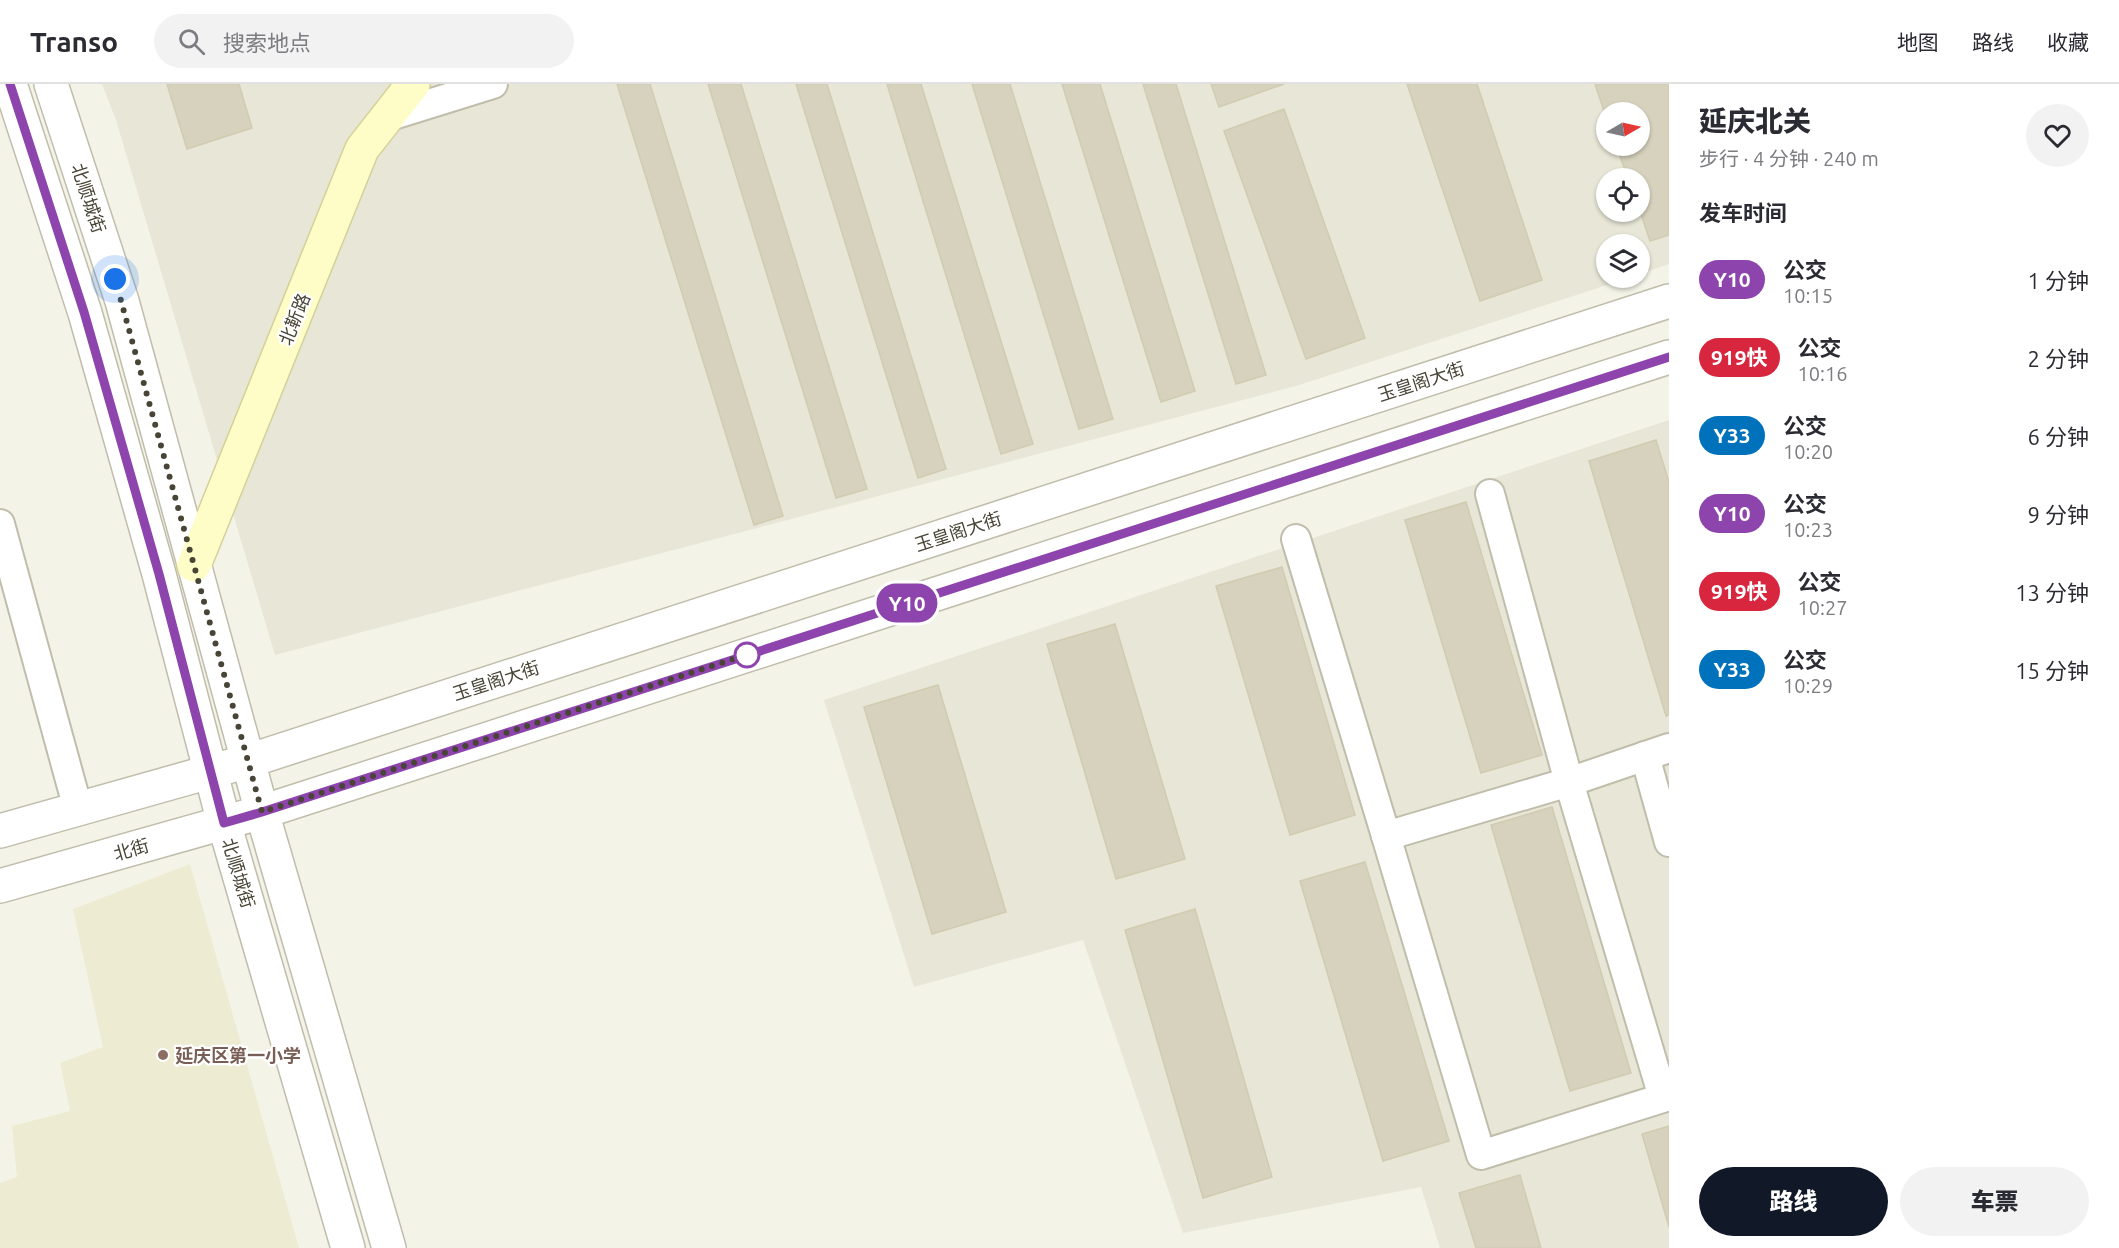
<!DOCTYPE html>
<html lang="zh">
<meta charset="utf-8">
<style>
body{margin:0;font-family:Ubuntu,"Noto Sans SC",sans-serif;background:#f2f2f3;color:#2b2b33;height:100vh;display:flex;flex-direction:column;font-size:22px;white-space:nowrap}
*{box-sizing:border-box;margin:0}
p{font-size:20px;color:#7c7c81}
.icon{flex:none;width:33px;height:33px;fill:none;stroke:currentColor;stroke-width:2;stroke-linecap:round;stroke-linejoin:round}
.map{position:relative;flex:1;overflow:hidden}
.drawer{display:flex;flex-direction:column;background:#fff;width:450px}
.drawer>*{flex:none}
.badge{padding:0 12px;border-radius:20px;font-size:21px;line-height:39px}
.needle{width:39px;rotate:81deg}
.buttons{position:absolute;left:1596px;top:18px;display:grid;gap:12px}
.buttons a{display:grid;place-items:center;width:54px;height:54px;border-radius:50%;background:#fff;box-shadow:0 2px 4px #0004;font-size:30px}
.you{position:absolute;width:30px;height:30px;margin:-15px;border:4px solid #fff;border-radius:50%;background:#1a73e8;box-shadow:0 0 0 9px #1a73e833}
.map>.badge{position:absolute;translate:-50% -50%;box-shadow:0 0 0 3px #fff}
h2{padding:0 30px;font-size:22px;line-height:54px}
.round{display:grid;place-items:center;flex:none;width:63px;height:63px;border-radius:32px;background:#f2f2f3}
.summary{display:flex;align-items:center;justify-content:space-between;height:102px;padding:0 30px}
h1{font-size:28px;font-weight:800;line-height:45px}
.primary-button{display:flex;gap:12px;margin-top:auto;padding:12px 30px}
.primary-button a{flex:1;height:69px;border-radius:36px;background:#111827;color:#fff;font-size:24px;font-weight:800;line-height:69px;text-align:center}
.primary-button a+a{background:#f2f2f3;color:#2b2b33}
ul{padding:0;list-style:none}
li{display:flex;align-items:center;gap:18px;height:78px;padding:0 30px}
li div{flex:1}
li b{display:block;font-size:22px}
li em{font-style:normal}
li .badge{min-width:66px;font-weight:700;text-align:center}
header{display:flex;align-items:center;gap:36px;box-sizing:border-box;height:84px;padding:0 30px;background:#fff;border-bottom:2px solid #e1e1e2}
header strong{font-size:28px}
nav{display:flex;gap:33px;margin-inline-start:auto;font-size:21px}
.search{width:420px;height:54px;background:#f2f2f3;display:flex;align-items:center;gap:15px;box-sizing:border-box;padding:0 21px;border-radius:33px;color:#7c7c81;font-size:22px}
main{display:flex;flex:1;min-height:0}
.map>svg:first-child{display:block}
.residential{fill:#e8e6d6;fill-rule:evenodd}
.education{fill:#edebd2}
.building{fill:#d6d2bd;stroke:#d1cbb1;stroke-width:1.5}
.lines{fill:none;stroke-linecap:round;stroke-linejoin:round}
.minor-casing{stroke:#c0bdab;stroke-width:32}
.tertiary-casing{stroke:#c0bdab;stroke-width:36}
.secondary-casing{stroke:#d4d198;stroke-width:36}
.minor{stroke:#fff;stroke-width:28}
.tertiary{stroke:#fff;stroke-width:33}
.secondary{stroke:#fefdc8;stroke-width:33}
.line-casing{stroke:#fff;stroke-width:14}
.line{stroke:#8e44ad;stroke-width:9}
.walk{stroke:#484537;stroke-width:6;stroke-dasharray:0 10.8}
.stop-dot{fill:#fff;stroke:#8e44ad;stroke-width:3}
.education-dot{fill:#8d6e63;stroke:#fff;stroke-width:2}
.labels{text-anchor:middle;dominant-baseline:central;stroke-width:4.5;stroke-linejoin:round;paint-order:stroke}
.street-label{font-size:18px;fill:#484537;stroke:#fff}
.education-label{font-size:18px;font-weight:bold;fill:#785e54;stroke:#fff;text-anchor:start}
</style>
<header>
<strong>Transo</strong>
<div class="search"><svg class="icon" aria-label="search" viewBox="0 0 24 24"><circle cx="10" cy="10" r="6"/><path d="M15 15l6 6"/></svg>搜索地点</div>
<nav><a>地图</a><a>路线</a><a>收藏</a></nav>
</header>
<main>
<div class="map">
<svg width="1669" height="1164" viewBox="0 0 1669 1164">
<rect width="100%" height="100%" fill="#f4f3e8"/>
<g class="residential">
<path d="M102,0h1567v180l-29,10v-30h-34v34h23l-333,108 -1021,269 -159,-535zM1606,28h34v34h-34zM1606,94h34v34h-34z"/>
<path d="M1669,336v828h-229l-19,-61 -238,46 -100,-293 -169,47 -90,-287z"/>
</g>
<path class="education" d="M190,780l109,384h-299v-65l17,-6 -5,-51 58,-15 -10,-48 43,-16 -30,-138z"/>
<g class="building">
<path d="M167,0h72l13,44 -65,21z"/>
<path d="M617,0h33l133,432 -29,9z"/>
<path d="M708,0h33l126,405 -31,9z"/>
<path d="M796,0h31l119,385 -28,9z"/>
<path d="M887,0h34l112,360 -32,10z"/>
<path d="M972,0h38l103,335 -34,10z"/>
<path d="M1062,0h38l95,307 -34,11z"/>
<path d="M1143,0h33l90,291 -30,9z"/>
<path d="M1211,0h73l-65,23z"/>
<path d="M1407,0h70l65,196 -62,21z"/>
<path d="M1595,0h74v151l-19,6 -10,-30v-33h-12l-12,-32h24v-34h-34v5z"/>
<path d="M1284,25l81,229 -59,21 -82,-228z"/>
<path d="M1656,356l13,42v233l-3,1 -77,-255z"/>
<path d="M1466,418l76,253 -61,18 -76,-253z"/>
<path d="M1282,483l73,248 -65,20 -74,-249z"/>
<path d="M1115,540l70,235 -69,20 -69,-235z"/>
<path d="M938,601l68,227 -74,22 -68,-227z"/>
<path d="M1552,723l79,266 -61,18 -79,-266z"/>
<path d="M1365,778l84,279 -66,20 -83,-280z"/>
<path d="M1195,825l77,268 -69,21 -78,-268z"/>
<path d="M1669,1042v101l-27,-93z"/>
<path d="M1520,1091l21,73h-65l-17,-55z"/>
</g>
<g class="lines">
<defs>
<g id="minor">
<path d="M387,33l106,-33"/>
<path d="M1490,410l79,288 94,315"/>
<path d="M0,440l78,285"/>
<path d="M1296,455l90,297"/>
<path d="M1669,664l-100,34 -183,54 95,319 188,-59"/>
<path d="M1645,672l24,86"/>
</g>
<g id="tertiary">
<path d="M10,0l75,229 74,261 65,249 124,425"/>
<path d="M51,0l71,217 140,511 127,436"/>
<path d="M0,747l248,-70 1421,-460"/>
<path d="M0,802l262,-74 1407,-455"/>
</g>
<path id="secondary" d="M194,481l168,-416 51,-65"/>
</defs>
<use href="#minor" class="minor-casing"/>
<use href="#tertiary" class="tertiary-casing"/>
<use href="#secondary" class="secondary-casing"/>
<use href="#minor" class="minor"/>
<use href="#tertiary" class="tertiary"/>
<use href="#secondary" class="secondary"/>
</g>
<g class="lines">
<defs>
<path id="line" d="M10,0l74,228 75,262 65,249 38,-11 1407,-455"/>
</defs>
<use href="#line" class="line-casing"/>
<use href="#line" class="line"/>
<path class="walk" d="M115,195l147,533 490,-159 -5,2"/>
</g>
<circle class="stop-dot" cx="747" cy="571" r="12"/>
<circle class="education-dot" cx="163" cy="971" r="6"/>
<g class="labels">
<g class="street-label">
<text transform="translate(89 114) rotate(72)">北顺城街</text>
<text transform="translate(294 235) rotate(-68)">北靳路</text>
<text transform="translate(1421 297) rotate(-18)">玉皇阁大街</text>
<text transform="translate(958 447) rotate(-18)">玉皇阁大街</text>
<text transform="translate(496 596) rotate(-18)">玉皇阁大街</text>
<text transform="translate(131 765) rotate(-16)">北街</text>
<text transform="translate(239 789) rotate(73)">北顺城街</text>
</g>
<g class="education-label">
<text x="175" y="971">延庆区第一小学</text>
</g>
</g>
</svg>
<div class="buttons">
<a><svg class="needle" viewBox="-14 -14 28 28"><path d="M0-13l5 13h-10z" fill="#e53935"/><path d="M0 13l5-13h-10z" fill="#7c7c81"/></svg></a>
<a><svg class="icon" aria-label="locate" viewBox="0 0 24 24"><circle cx="12" cy="12" r="6"/><path d="M12 2v4M12 18v4M2 12h4M18 12h4"/></svg></a>
<a><svg class="icon" aria-label="layers" viewBox="0 0 24 24"><path d="M12 4l9 5-9 5-9-5zM3 14l9 5 9-5"/></svg></a>
</div>
<div class="you" style="left:115px;top:195px"></div>
<b class="badge" style="left:907px;top:519px;background:#8e44ad;color:#fff">Y10</b>
</div>
<section class="drawer">
<div class="summary"><div><h1>延庆北关</h1><p>步行 · 4 分钟 · 240 m</p></div><a class="round"><svg class="icon" aria-label="heart" viewBox="0 0 24 24"><path d="M12 20l-8-8c-3-5 5-10 8-4 3-6 11-1 8 4z"/></svg></a></div>
<h2>发车时间</h2>
<ul>
<li><span class="badge" style="background:#8e44ad;color:#fff">Y10</span><div><b>公交</b><p>10:15</p></div><em>1 分钟</em></li>
<li><span class="badge" style="background:#d7263d;color:#fff">919快</span><div><b>公交</b><p>10:16</p></div><em>2 分钟</em></li>
<li><span class="badge" style="background:#0072bc;color:#fff">Y33</span><div><b>公交</b><p>10:20</p></div><em>6 分钟</em></li>
<li><span class="badge" style="background:#8e44ad;color:#fff">Y10</span><div><b>公交</b><p>10:23</p></div><em>9 分钟</em></li>
<li><span class="badge" style="background:#d7263d;color:#fff">919快</span><div><b>公交</b><p>10:27</p></div><em>13 分钟</em></li>
<li><span class="badge" style="background:#0072bc;color:#fff">Y33</span><div><b>公交</b><p>10:29</p></div><em>15 分钟</em></li>
</ul>
<div class="primary-button"><a>路线</a><a>车票</a></div>
</section>
</main>
